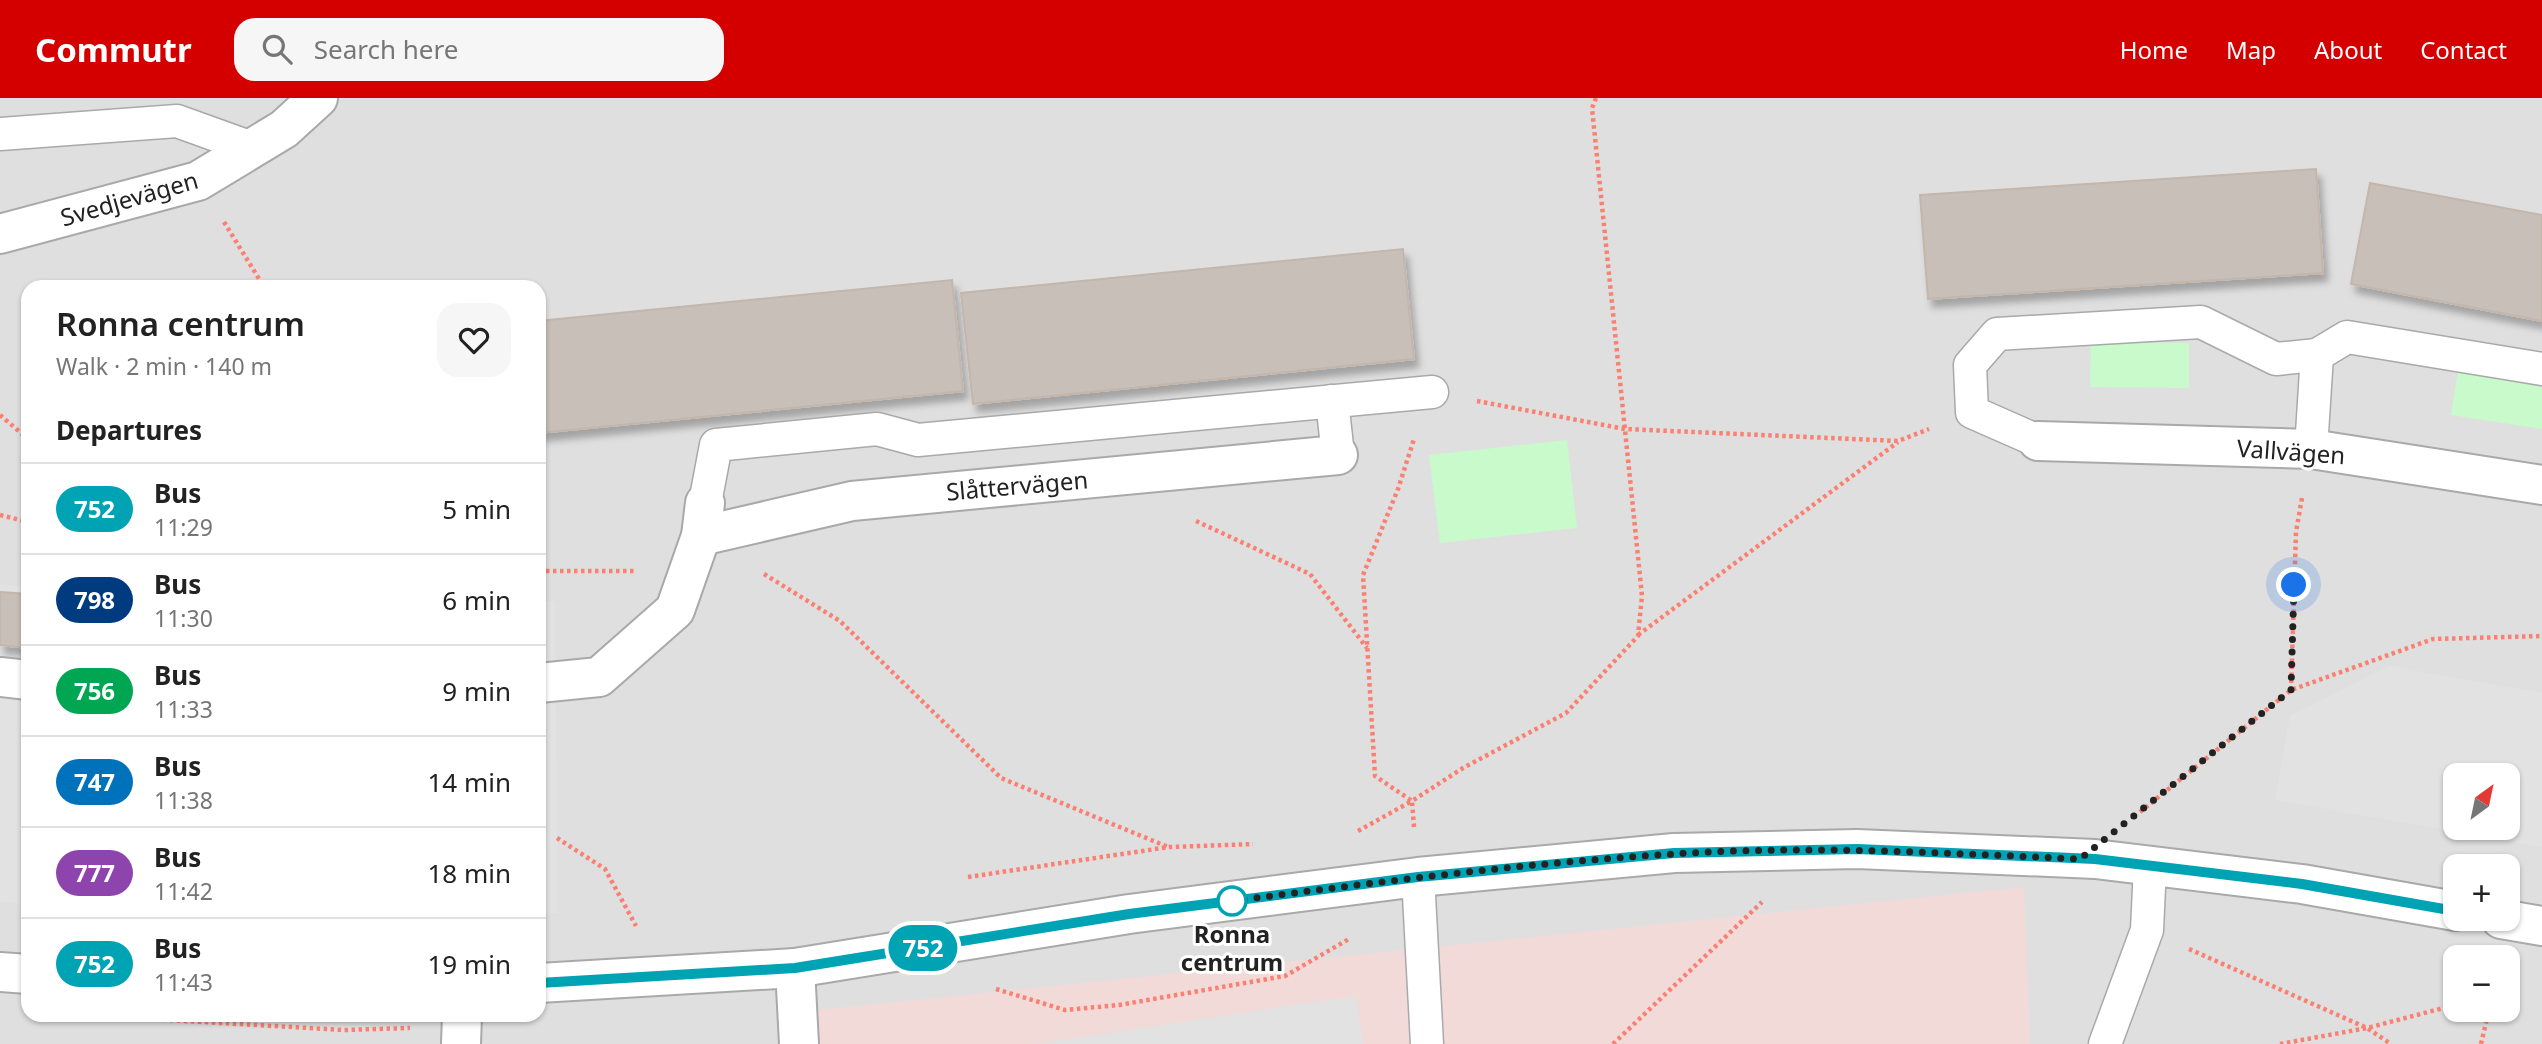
<!DOCTYPE html>
<meta charset="utf-8">
<style>
body{margin:0;font-family:"Noto Sans",sans-serif;background:#f6f6f6;color:#222;height:100vh;display:flex;flex-direction:column;font-size:26px;white-space:nowrap}
*{box-sizing:border-box;margin:0}
p{font-size:23px;color:#767676}
.icon{flex:none;width:38px;height:38px;fill:none;stroke:currentColor;stroke-width:2;stroke-linecap:round;stroke-linejoin:round}
.map{position:relative;flex:1;overflow:hidden}
.drawer{position:absolute;left:21px;top:182px;width:525px;height:742px;display:flex;flex-direction:column;background:#fff;border-radius:21px;box-shadow:0 2px 5px #0004}
.drawer>*{flex:none}
.badge{padding:0 14px;border-radius:23px;font-size:24px;line-height:46px}
.needle{width:46px;rotate:33deg}
.tools{position:absolute;left:2443px;top:665px;display:grid;gap:14px}
.tools a{display:grid;place-items:center;width:77px;height:77px;border-radius:14px;background:#fff;box-shadow:0 2px 5px #0004;font-size:35px}
.you{position:absolute;width:35px;height:35px;margin:-18px;border:5px solid #fff;border-radius:50%;background:#1a73e8;box-shadow:0 0 0 10px #1a73e833}
.map>.badge{position:absolute;translate:-50% -50%;box-shadow:0 0 0 4px #fff}
h2{padding:0 35px;font-size:26px;line-height:63px}
.round{display:grid;place-items:center;flex:none;width:74px;height:74px;border-radius:21px;background:#f6f6f6}
.summary{display:flex;align-items:center;justify-content:space-between;height:119px;padding:0 35px}
h1{font-size:33px;font-weight:600;line-height:52px}
ul{padding:0;list-style:none}
li{display:flex;align-items:center;gap:21px;height:91px;padding:0 35px;border-top:2px solid #e0e0e0}
li div{flex:1}
li b{display:block;font-size:26px}
li em{font-style:normal}
li .badge{min-width:77px;font-weight:700;text-align:center}
header{display:flex;align-items:center;gap:42px;box-sizing:border-box;height:98px;padding:0 35px;background:#d40000;color:#fff}
header strong{font-size:33px}
nav{display:flex;gap:38px;margin-inline-start:auto;font-size:24px}
.search{width:490px;height:63px;background:#f6f6f6;display:flex;align-items:center;gap:18px;box-sizing:border-box;padding:0 24px;border-radius:21px;color:#767676;font-size:26px}
.map>svg:first-child{display:block}
.residential{fill:#e0dfdf;fill-rule:evenodd}
.commercial{fill:#f2dad9}
.park{fill:#c8facc}
.parking{fill:#e2e2e2;fill-rule:evenodd}
.building{fill:#c7bfb8;stroke:#c4b6ab;stroke-width:2;filter:url(#shadow)}
.lines{fill:none;stroke-linecap:round;stroke-linejoin:round}
.service-casing{stroke:#a9a9a9;stroke-width:35}
.minor-casing{stroke:#a9a9a9;stroke-width:42}
.tertiary-casing{stroke:#a9a9a9;stroke-width:42}
.path{stroke:#fa8072;stroke-width:4.5;stroke-dasharray:3.5 3.5;stroke-linecap:butt}
.service{stroke:#fff;stroke-width:32}
.minor{stroke:#fff;stroke-width:38}
.tertiary{stroke:#fff;stroke-width:38}
.line-casing{stroke:#fff;stroke-width:16}
.line{stroke:#00a3b4;stroke-width:10}
.walk{stroke:#222;stroke-width:7;stroke-dasharray:0 12.6}
.stop-dot{fill:#fff;stroke:#00a3b4;stroke-width:3.5}
.labels{text-anchor:middle;dominant-baseline:central;stroke-width:6;stroke-linejoin:round;paint-order:stroke}
.street-label{font-size:24px;fill:#222;stroke:#fff}
.stop-label{font-size:24px;font-weight:bold;fill:#222;stroke:#fff}
</style>
<header>
<strong>Commutr</strong>
<div class="search"><svg class="icon" aria-label="search" viewBox="0 0 24 24"><circle cx="10" cy="10" r="6"/><path d="M15 15l6 6"/></svg>Search here</div>
<nav><a>Home</a><a>Map</a><a>About</a><a>Contact</a></nav>
</header>
<div class="map">
<svg width="2542" height="946" viewBox="0 0 2542 946">
<defs>
<filter id="shadow"><feDropShadow dx="4.5" dy="8" stdDeviation="3.5" flood-color="#0004"/></filter>
</defs>
<rect width="100%" height="100%" fill="#f2efe9"/>
<path class="residential" d="M0,0h2542v946h-2542zM28,189h511v728h-511zM2455,677h53v53h-53zM2455,768h53v53h-53zM2455,859h53v53h-53z"/>
<path class="commercial" d="M2024,789l6,157h-1221l-2,-33z"/>
<g class="park">
<path d="M2091,244l98,1v45l-99,-1z"/>
<path d="M2458,272l84,13v46l-91,-14z"/>
<path d="M1567,342l10,88 -137,15 -11,-88z"/>
</g>
<g class="parking">
<path d="M0,486l28,3v318l-28,-3z"/>
<path d="M539,503h16l3,312h-19z"/>
<path d="M2389,568l153,27v154l-267,-47 15,-84zM2508,677v53h-53v-53z"/>
<path d="M1356,898l7,48h-328z"/>
</g>
<g class="building">
<path d="M2316,71l7,104 -395,26 -8,-104z"/>
<path d="M2370,85l172,32v106l-191,-37z"/>
<path d="M1403,151l11,110 -441,45 -12,-111z"/>
<path d="M952,182l11,111 -424,42v-112z"/>
<path d="M0,494l28,2v54l-28,-3z"/>
</g>
<g class="lines">
<defs>
<g id="service">
<path d="M0,36l177,-13 75,27"/>
<path d="M1332,303l6,54"/>
<path d="M2038,343l-66,-29 -2,-47 27,-31 204,-12 75,37 41,-4"/>
<path d="M2311,351l6,-94 30,-18 195,32"/>
<path d="M705,405l11,-58 161,-16 41,11 514,-48"/>
<path d="M1418,779l9,167"/>
<path d="M2105,946l42,-114 3,-64"/>
</g>
<g id="minor">
<path d="M0,136l198,-53 86,-52 34,-31"/>
<path d="M2038,343l273,8 231,36"/>
<path d="M701,438l151,-35 486,-46"/>
<path d="M0,579l28,3"/>
<path d="M539,585l60,-6 76,-67 26,-74 4,-33"/>
<path d="M795,870l4,76"/>
<path d="M461,946l1,-29"/>
</g>
<g id="tertiary">
<path d="M2501,821l41,7"/>
<path d="M0,874l28,2"/>
<path d="M539,885l256,-15 334,-54 289,-37 256,-24 183,-4 238,10 207,25 153,27"/>
</g>
</defs>
<use href="#service" class="service-casing"/>
<use href="#minor" class="minor-casing"/>
<use href="#tertiary" class="tertiary-casing"/>
<g class="path">
<path d="M224,124l40,65"/>
<path d="M1477,303l148,28 273,12 31,-12"/>
<path d="M0,317l28,24"/>
<path d="M0,417l28,7"/>
<path d="M1196,423l114,53 57,74"/>
<path d="M539,473h95"/>
<path d="M764,476l76,47 161,157 167,69"/>
<path d="M1638,537l260,-193"/>
<path d="M2291,592l5,-158 6,-34"/>
<path d="M2140,714l151,-122 142,-51 109,-3"/>
<path d="M1414,729l-2,-26 51,-33 103,-55 72,-77 4,-40 -50,-488 4,-10"/>
<path d="M1358,733l54,-30 -37,-25 -12,-201 35,-86 16,-50"/>
<path d="M557,740l48,31 31,57"/>
<path d="M968,779l201,-30 84,-3"/>
<path d="M2189,851l178,79 24,16"/>
<path d="M996,891l69,21 54,-5 166,-29 64,-37"/>
<path d="M79,917l265,15 66,-2"/>
<path d="M1613,946l149,-142"/>
<path d="M2280,946l87,-16 88,-23"/>
<path d="M2481,946l8,-34"/>
</g>
<use href="#service" class="service"/>
<use href="#minor" class="minor"/>
<use href="#tertiary" class="tertiary"/>
</g>
<g class="lines">
<defs>
<path id="line" d="M539,885l256,-15 334,-54 289,-37 256,-24 183,-4 238,10 207,25 153,27"/>
</defs>
<use href="#line" class="line-casing"/>
<use href="#line" class="line"/>
<path class="walk" d="M1232,803c147,-19 294,-38 441,-47 136,-9 271,-1 407,5l211,-169 3,-105"/>
</g>
<circle class="stop-dot" cx="1232" cy="803" r="14"/>
<g class="labels">
<g class="street-label">
<text transform="translate(129 100) rotate(-16)">Svedjevägen</text>
<text transform="translate(2291 353) rotate(4)">Vallvägen</text>
<text transform="translate(1017 387) rotate(-5)">Slåttervägen</text>
</g>
<g class="stop-label">
<text x="1232" y="835">Ronna<tspan x="1232" dy="28">centrum</tspan></text>
</g>
</g>
</svg>
<div class="tools">
<a><svg class="needle" viewBox="-14 -14 28 28"><path d="M0-13l5 13h-10z" fill="#e53935"/><path d="M0 13l5-13h-10z" fill="#767676"/></svg></a>
<a>+</a>
<a>−</a>
</div>
<div class="you" style="left:2294px;top:487px"></div>
<b class="badge" style="left:923px;top:850px;background:#00a3b4;color:#fff">752</b>
<section class="drawer">
<div class="summary"><div><h1>Ronna centrum</h1><p>Walk · 2 min · 140 m</p></div><a class="round"><svg class="icon" aria-label="heart" viewBox="0 0 24 24"><path d="M12 20l-8-8c-3-5 5-10 8-4 3-6 11-1 8 4z"/></svg></a></div>
<h2>Departures</h2>
<ul>
<li><span class="badge" style="background:#00a3b4;color:#fff">752</span><div><b>Bus</b><p>11:29</p></div><em>5 min</em></li>
<li><span class="badge" style="background:#003b80;color:#fff">798</span><div><b>Bus</b><p>11:30</p></div><em>6 min</em></li>
<li><span class="badge" style="background:#00a651;color:#fff">756</span><div><b>Bus</b><p>11:33</p></div><em>9 min</em></li>
<li><span class="badge" style="background:#0072bc;color:#fff">747</span><div><b>Bus</b><p>11:38</p></div><em>14 min</em></li>
<li><span class="badge" style="background:#8e44ad;color:#fff">777</span><div><b>Bus</b><p>11:42</p></div><em>18 min</em></li>
<li><span class="badge" style="background:#00a3b4;color:#fff">752</span><div><b>Bus</b><p>11:43</p></div><em>19 min</em></li>
</ul>
</section>
</div>
